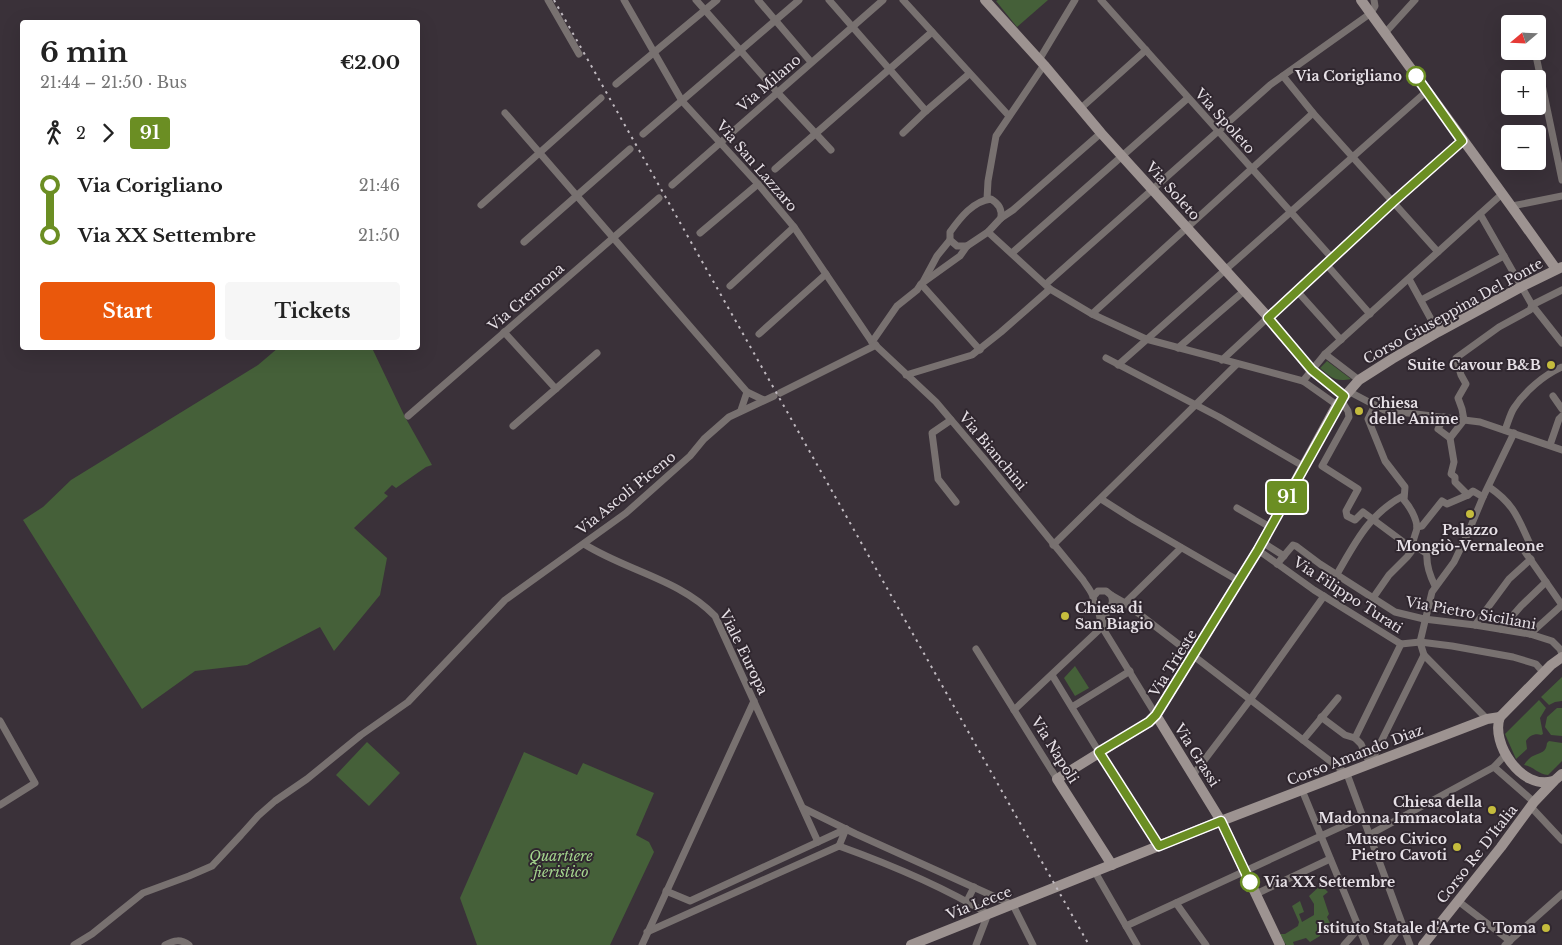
<!DOCTYPE html>
<meta charset="utf-8">
<style>
body{margin:0;font-family:"Libre Baskerville",serif;background:#f6f6f6;color:#222;height:100vh;display:flex;flex-direction:column;font-size:19px;white-space:nowrap}
*{box-sizing:border-box;margin:0}
p{font-size:16px;color:#767676}
.icon{flex:none;width:28px;height:28px;fill:none;stroke:currentColor;stroke-width:2;stroke-linecap:round;stroke-linejoin:round}
.map{position:relative;flex:1;overflow:hidden}
.sheet{position:absolute;left:20px;top:20px;width:400px;height:330px;display:flex;flex-direction:column;background:#fff;border-radius:5px;box-shadow:0 5px 20px #0002}
.sheet>*{flex:none}
.badge{padding:0 10px;border-radius:4px;font-size:18px;line-height:32px}
.needle{width:32px;rotate:251deg}
.fabs{position:absolute;left:1501px;top:15px;display:grid;gap:10px}
.fabs a{display:grid;place-items:center;width:45px;height:45px;border-radius:5px;background:#fff;box-shadow:0 5px 20px #0002;font-size:25px}
.map>.badge{position:absolute;translate:-50% -50%;box-shadow:0 0 0 2px #fff}
.legs{display:flex;align-items:center;gap:8px;height:55px;padding:0 20px;font-size:16px}
.legs p{margin-inline-start:auto}
.headline{display:flex;align-items:center;justify-content:space-between;height:85px;padding:0 20px}
h1{font-size:28px;font-weight:700;line-height:38px}
.cta{display:flex;gap:10px;margin-top:auto;padding:10px 20px}
.cta a{flex:1;height:58px;border-radius:5px;background:#ea580c;color:#fff;font-size:20px;font-weight:700;line-height:58px;text-align:center}
.cta a+a{background:#f6f6f6;color:#222}
ul{padding:0 20px;list-style:none}
li{display:flex;align-items:center;gap:18px;height:50px;font-size:19px}
li i{display:grid;place-items:center;width:8px;height:100%;margin:0 6px;background:currentColor}
li i::after{content:'';width:12px;height:12px;margin:-6px;border:4px solid;border-radius:50%;background:#fff}
li p{margin-inline-start:auto}
li:first-child i{background:linear-gradient(#0000 50%,currentColor 0)}
li:last-child i{background:linear-gradient(currentColor 50%,#0000 0)}
.map>svg:first-child{display:block}
.green{fill:#456039}
.lines{fill:none;stroke-linecap:round;stroke-linejoin:round}
.street{stroke:#787170;stroke-width:7}
.secondary{stroke:#9d9391;stroke-width:10}
.rail{stroke:#c0bac0;stroke-width:2;stroke-dasharray:2.5 5;stroke-linecap:butt}
.line-1-casing{stroke:#fff;stroke-width:11}
.line-1{stroke:#6b8e23;stroke-width:8}
.stop-1-dot{fill:#fff;stroke:#6b8e23;stroke-width:2.5}
.poi-dot{fill:#c5bc3d;stroke:#30272f;stroke-width:2}
.labels{text-anchor:middle;dominant-baseline:central;stroke-width:4;stroke-linejoin:round;paint-order:stroke}
.stop-label{font-size:14px;font-weight:bold;fill:#e6e0e6;stroke:#30272f;text-anchor:end}
.street-label{font-size:14px;fill:#e6e0e6;stroke:#30272f}
.poi-label{font-size:14px;font-weight:bold;fill:#e6e0e6;stroke:#30272f;text-anchor:end}
.park-label{font-size:14px;font-style:italic;fill:#a4d58e;stroke:#30272f}
</style>
<div class="map">
<svg width="1562" height="945" viewBox="0 0 1562 945">
<rect width="100%" height="100%" fill="#3a3139"/>
<g class="green">
<path d="M998,0h50l-31,27 -21,-26z"/>
<path d="M278,348h94l33,69 27,48 -6,2 -30,21 -4,-3 -8,8 4,3 -34,32 33,30 -7,37 -46,56 -14,-24 -73,38 -52,6 -53,38 -119,-189 20,-13 28,-27 187,-115z"/>
<path d="M1327,361l24,18c-16,3 -19,-1 -31,-11z"/>
<path d="M1075,666l14,22 -14,8 -11,-18z"/>
<path d="M1562,677v24l-7,1 -6,3 -8,-8z"/>
<path d="M1539,700l7,8 -6,10 3,16 -2,1c-6,-2 -12,1 -15,6l1,8 -11,10 -11,-25z"/>
<path d="M1557,708h5v28l-11,-1 -6,-8 2,-10z"/>
<path d="M1549,741l13,2v18l-14,14c-9,0 -15,-9 -24,-10 2,-3 6,-8 9,-9 8,-4 13,-3 14,-13z"/>
<path d="M367,742l33,31 -31,33 -33,-31z"/>
<path d="M524,752l53,23 6,-12 71,30 -18,42 13,7 5,10 -44,93h-133l-17,-47z"/>
<path d="M1321,885l7,7 -5,4 6,18 -2,3 4,8 -11,7v4l-10,6 -4,-4 -13,4 1,3h-8l-6,-11h5l13,-8 1,-4 -7,-16 8,-5 4,11 -5,2 3,8 12,-7v-11l-5,-8z"/>
</g>
<g class="lines">
<g class="street">
<path d="M548,0l31,54"/>
<path d="M624,0l58,101 76,83 36,43 78,115 64,60 49,58 98,120c3,5 9,12 10,17 2,9 1,13 12,13 7,-3 9,-8 6,-15l-5,-4h-8l-5,6"/>
<path d="M696,0l81,92 54,58"/>
<path d="M758,0l53,62"/>
<path d="M829,0l97,111"/>
<path d="M903,0l106,116"/>
<path d="M1101,0l231,258"/>
<path d="M1385,33l30,-33"/>
<path d="M1535,51l27,129"/>
<path d="M1039,60l36,-60"/>
<path d="M1283,76l30,37 125,139"/>
<path d="M616,84l101,-84"/>
<path d="M1080,109l66,-59"/>
<path d="M505,113l242,279 17,8"/>
<path d="M903,133l23,-22 43,-37"/>
<path d="M643,134l156,-134"/>
<path d="M775,169l157,-137"/>
<path d="M672,185l211,-185"/>
<path d="M987,199l1,-18 8,-45 48,-71"/>
<path d="M481,205l120,-107"/>
<path d="M1512,206l50,-10"/>
<path d="M1480,214l52,91 30,38"/>
<path d="M988,232l62,57 42,25 54,25 157,42 34,24"/>
<path d="M700,233l58,-49"/>
<path d="M524,242l106,-93"/>
<path d="M967,246h-10l-7,-6v-8c10,-14 23,-31 41,-33 8,5 11,10 10,19"/>
<path d="M1012,253l176,-155"/>
<path d="M1326,264l44,50"/>
<path d="M1409,279l29,53"/>
<path d="M923,282l14,-26 13,-16"/>
<path d="M921,284l59,66"/>
<path d="M1046,284l224,-199 101,-72 4,-7 -1,-6"/>
<path d="M730,286l64,-59"/>
<path d="M1297,291l44,49"/>
<path d="M1421,300l83,-44"/>
<path d="M1092,314l221,-201"/>
<path d="M504,332l52,57"/>
<path d="M759,334l67,-60"/>
<path d="M872,342l25,-36 20,-16 4,-6 39,-28 7,-10 21,-14 13,-14 12,-8 88,-77"/>
<path d="M1178,348l66,-57"/>
<path d="M1325,354l34,26"/>
<path d="M1106,358l113,59 84,49"/>
<path d="M1222,360l171,-158 70,-61"/>
<path d="M1118,365l309,-274"/>
<path d="M906,375l66,-20 29,-23 49,-43"/>
<path d="M1303,381l22,-27 177,-160"/>
<path d="M1348,391l36,19 96,12 82,28"/>
<path d="M780,393l96,-48"/>
<path d="M1553,396l9,13"/>
<path d="M1341,400l7,11 1,6 -27,49 36,23 -12,22 1,5 8,4 8,-8 47,35h7l10,7c-1,12 3,22 8,32"/>
<path d="M741,410l6,-18"/>
<path d="M408,416l251,-218"/>
<path d="M1444,417l-6,12 12,9 4,24 -3,12 4,3v5l13,13"/>
<path d="M951,420l-19,13 6,46 18,23"/>
<path d="M513,426l84,-73"/>
<path d="M1505,430c3,-7 5,-16 9,-22 11,-17 30,-33 48,-41"/>
<path d="M1450,438l14,-18 -2,-11 -4,-11 8,-14 -5,-9 -5,-17 43,-31 31,-17 2,-5 30,-15"/>
<path d="M1550,445l9,-26 3,-3"/>
<path d="M1489,487c25,17 29,31 41,57l-7,5 39,56"/>
<path d="M1101,499l33,21 105,61"/>
<path d="M1237,508l33,19"/>
<path d="M1417,527l5,-1 20,-25 5,3 21,-9 5,-4 10,6"/>
<path d="M1262,542l22,14"/>
<path d="M584,544c43,27 95,35 131,72l103,226"/>
<path d="M1053,545l184,-181"/>
<path d="M1258,550l56,40 87,54 19,-2 32,4 61,11 23,7 7,8"/>
<path d="M1277,564l16,-19 3,1 24,18 75,48 29,7 51,6 55,9 22,7 8,8 2,5"/>
<path d="M1337,574c18,-31 32,-60 66,-78"/>
<path d="M1111,595l14,8 222,171 63,171"/>
<path d="M1373,598l16,-23 18,-18 7,-9c-3,-8 2,-13 3,-20 0,-9 -7,-21 -13,-28l1,-13 -20,-26 -17,-42 7,-14"/>
<path d="M1111,606l14,-3 56,-55"/>
<path d="M1098,609l4,18 54,88"/>
<path d="M1475,625l34,-46 22,-20"/>
<path d="M1501,629l20,-23 25,-24"/>
<path d="M1530,634l32,-29"/>
<path d="M976,649l81,130"/>
<path d="M1052,675l47,77 60,94"/>
<path d="M1072,707l58,-36"/>
<path d="M1014,710l88,-83 6,-18"/>
<path d="M1321,717l24,18 10,3 6,6 9,20"/>
<path d="M1487,719l-63,-64 -4,-13 12,-50 22,-30 14,-29 15,-36 31,-64"/>
<path d="M0,721l35,62 -35,22"/>
<path d="M1355,738l46,-94"/>
<path d="M1303,740l35,-42"/>
<path d="M1370,764l54,-109"/>
<path d="M1494,767l40,35"/>
<path d="M1193,775l57,-75 74,-104"/>
<path d="M1302,790l64,155"/>
<path d="M1531,807l31,33"/>
<path d="M803,808l53,26 157,71 20,40"/>
<path d="M1369,835l125,-68 12,-13"/>
<path d="M839,846c50,18 103,40 149,68l-12,31"/>
<path d="M839,846l7,-17"/>
<path d="M1095,872l42,73"/>
<path d="M666,891l24,10 156,-72"/>
<path d="M1256,894l74,-35"/>
<path d="M967,901l7,-14"/>
<path d="M1458,901l52,40"/>
<path d="M1176,903l30,42"/>
<path d="M1126,926l236,-109"/>
<path d="M647,932l192,-86"/>
<path d="M74,945l18,-11 51,-41 46,-17 23,-10 29,-31 17,-19 17,-15 32,-22 54,-44 47,-33 97,-102 121,-87 64,-57 14,-17 25,-22 45,-21"/>
<path d="M165,945c9,-5 16,-6 24,0"/>
<path d="M642,945l112,-244"/>
<path d="M1344,945l15,-17"/>
<path d="M1387,945l15,-20"/>
<path d="M1505,945l57,-51"/>
</g>
<g class="secondary">
<path d="M985,0l59,65 57,68 167,184 43,53 33,26"/>
<path d="M1361,0c65,90 131,178 195,269"/>
<path d="M1562,657l-11,8 -51,52c-10,26 22,74 53,64 3,-1 6,-5 9,-7"/>
<path d="M1156,715l65,106 59,124"/>
<path d="M1112,865l-55,-86 92,-57 7,-7 102,-165 79,-145 22,-25 33,-21 46,-27 83,-45 41,-20"/>
<path d="M911,945l310,-124 266,-102 13,-2"/>
<path d="M1423,945l78,-98 33,-45 20,-21"/>
</g>
<path class="rail" d="M554,0l535,945"/>
</g>
<g class="lines">
<defs>
<path id="line-1" d="M1250,882l-29,-61 -62,25 -60,-94 50,-30 7,-7 102,-165 86,-154 -32,-26 -44,-52 125,-116 69,-61 -46,-65"/>
</defs>
<use href="#line-1" class="line-1-casing"/>
<use href="#line-1" class="line-1"/>
</g>
<g class="stop-1-dot">
<circle cx="1416" cy="76" r="9"/>
<circle cx="1250" cy="882" r="9"/>
</g>
<g class="poi-dot">
<circle cx="1551" cy="365" r="5"/>
<circle cx="1359" cy="411" r="5"/>
<circle cx="1470" cy="514" r="5"/>
<circle cx="1065" cy="616" r="5"/>
<circle cx="1492" cy="810" r="5"/>
<circle cx="1457" cy="847" r="5"/>
<circle cx="1546" cy="928" r="5"/>
</g>
<g class="labels">
<g class="stop-label">
<text x="1402" y="76">Via Corigliano</text>
<text x="1264" y="882" text-anchor="start">Via XX Settembre</text>
</g>
<g class="street-label">
<text transform="translate(769 83) rotate(-41)">Via Milano</text>
<text transform="translate(1225 121) rotate(48)">Via Spoleto</text>
<text transform="translate(757 166) rotate(49)">Via San Lazzaro</text>
<text transform="translate(1173 191) rotate(48)">Via Soleto</text>
<text transform="translate(526 297) rotate(-41)">Via Cremona</text>
<text transform="translate(1453 311) rotate(-29)">Corso Giuseppina Del Ponte</text>
<text transform="translate(993 451) rotate(50)">Via Bianchini</text>
<text transform="translate(626 493) rotate(-39)">Via Ascoli Piceno</text>
<text transform="translate(1348 595) rotate(33)">Via Filippo Turati</text>
<text transform="translate(1471 613) rotate(10)">Via Pietro Siciliani</text>
<text transform="translate(744 652) rotate(64)">Viale Europa</text>
<text transform="translate(1173 663) rotate(-58)">Via Trieste</text>
<text transform="translate(1055 750) rotate(58)">Via Napoli</text>
<text transform="translate(1197 755) rotate(58)">Via Grassi</text>
<text transform="translate(1355 755) rotate(-21)">Corso Amando Diaz</text>
<text transform="translate(1477 854) rotate(-52)">Corso Re D'Italia</text>
<text transform="translate(979 903) rotate(-21)">Via Lecce</text>
</g>
<g class="poi-label">
<text x="1541" y="365">Suite Cavour B&amp;B</text>
<text x="1369" y="403" text-anchor="start">Chiesa<tspan x="1369" dy="16">delle Anime</tspan></text>
<text x="1470" y="530" text-anchor="middle">Palazzo<tspan x="1470" dy="16">Mongiò-Vernaleone</tspan></text>
<text x="1075" y="608" text-anchor="start">Chiesa di<tspan x="1075" dy="16">San Biagio</tspan></text>
<text x="1482" y="802">Chiesa della<tspan x="1482" dy="16">Madonna Immacolata</tspan></text>
<text x="1447" y="839">Museo Civico<tspan x="1447" dy="16">Pietro Cavoti</tspan></text>
<text x="1536" y="928">Istituto Statale d'Arte G. Toma</text>
</g>
<g class="park-label">
<text x="561" y="856">Quartiere<tspan x="561" dy="16">fieristico</tspan></text>
</g>
</g>
</svg>
<div class="fabs">
<a><svg class="needle" viewBox="-14 -14 28 28"><path d="M0-13l5 13h-10z" fill="#e53935"/><path d="M0 13l5-13h-10z" fill="#767676"/></svg></a>
<a>+</a>
<a>−</a>
</div>
<b class="badge" style="left:1287px;top:497px;background:#6b8e23;color:#fff">91</b>
<section class="sheet">
<div class="headline"><div><h1>6 min</h1><p>21:44 – 21:50 · Bus</p></div><b>€2.00</b></div>
<div class="legs"><svg class="icon" aria-label="walk" viewBox="0 0 24 24"><circle cx="13" cy="4" r="2"/><path d="M13 8l-2 6 4 7M11 14l-3 7M7 12l3-4h3l4 4"/></svg>2<svg class="icon" aria-label="forward" viewBox="0 0 24 24"><path d="M9 5l7 7-7 7"/></svg><b class="badge" style="background:#6b8e23;color:#fff">91</b></div>
<ul>
<li><i style="color:#6b8e23"></i><b>Via Corigliano</b><p>21:46</p></li>
<li><i style="color:#6b8e23"></i><b>Via XX Settembre</b><p>21:50</p></li>
</ul>
<div class="cta"><a>Start</a><a>Tickets</a></div>
</section>
</div>
